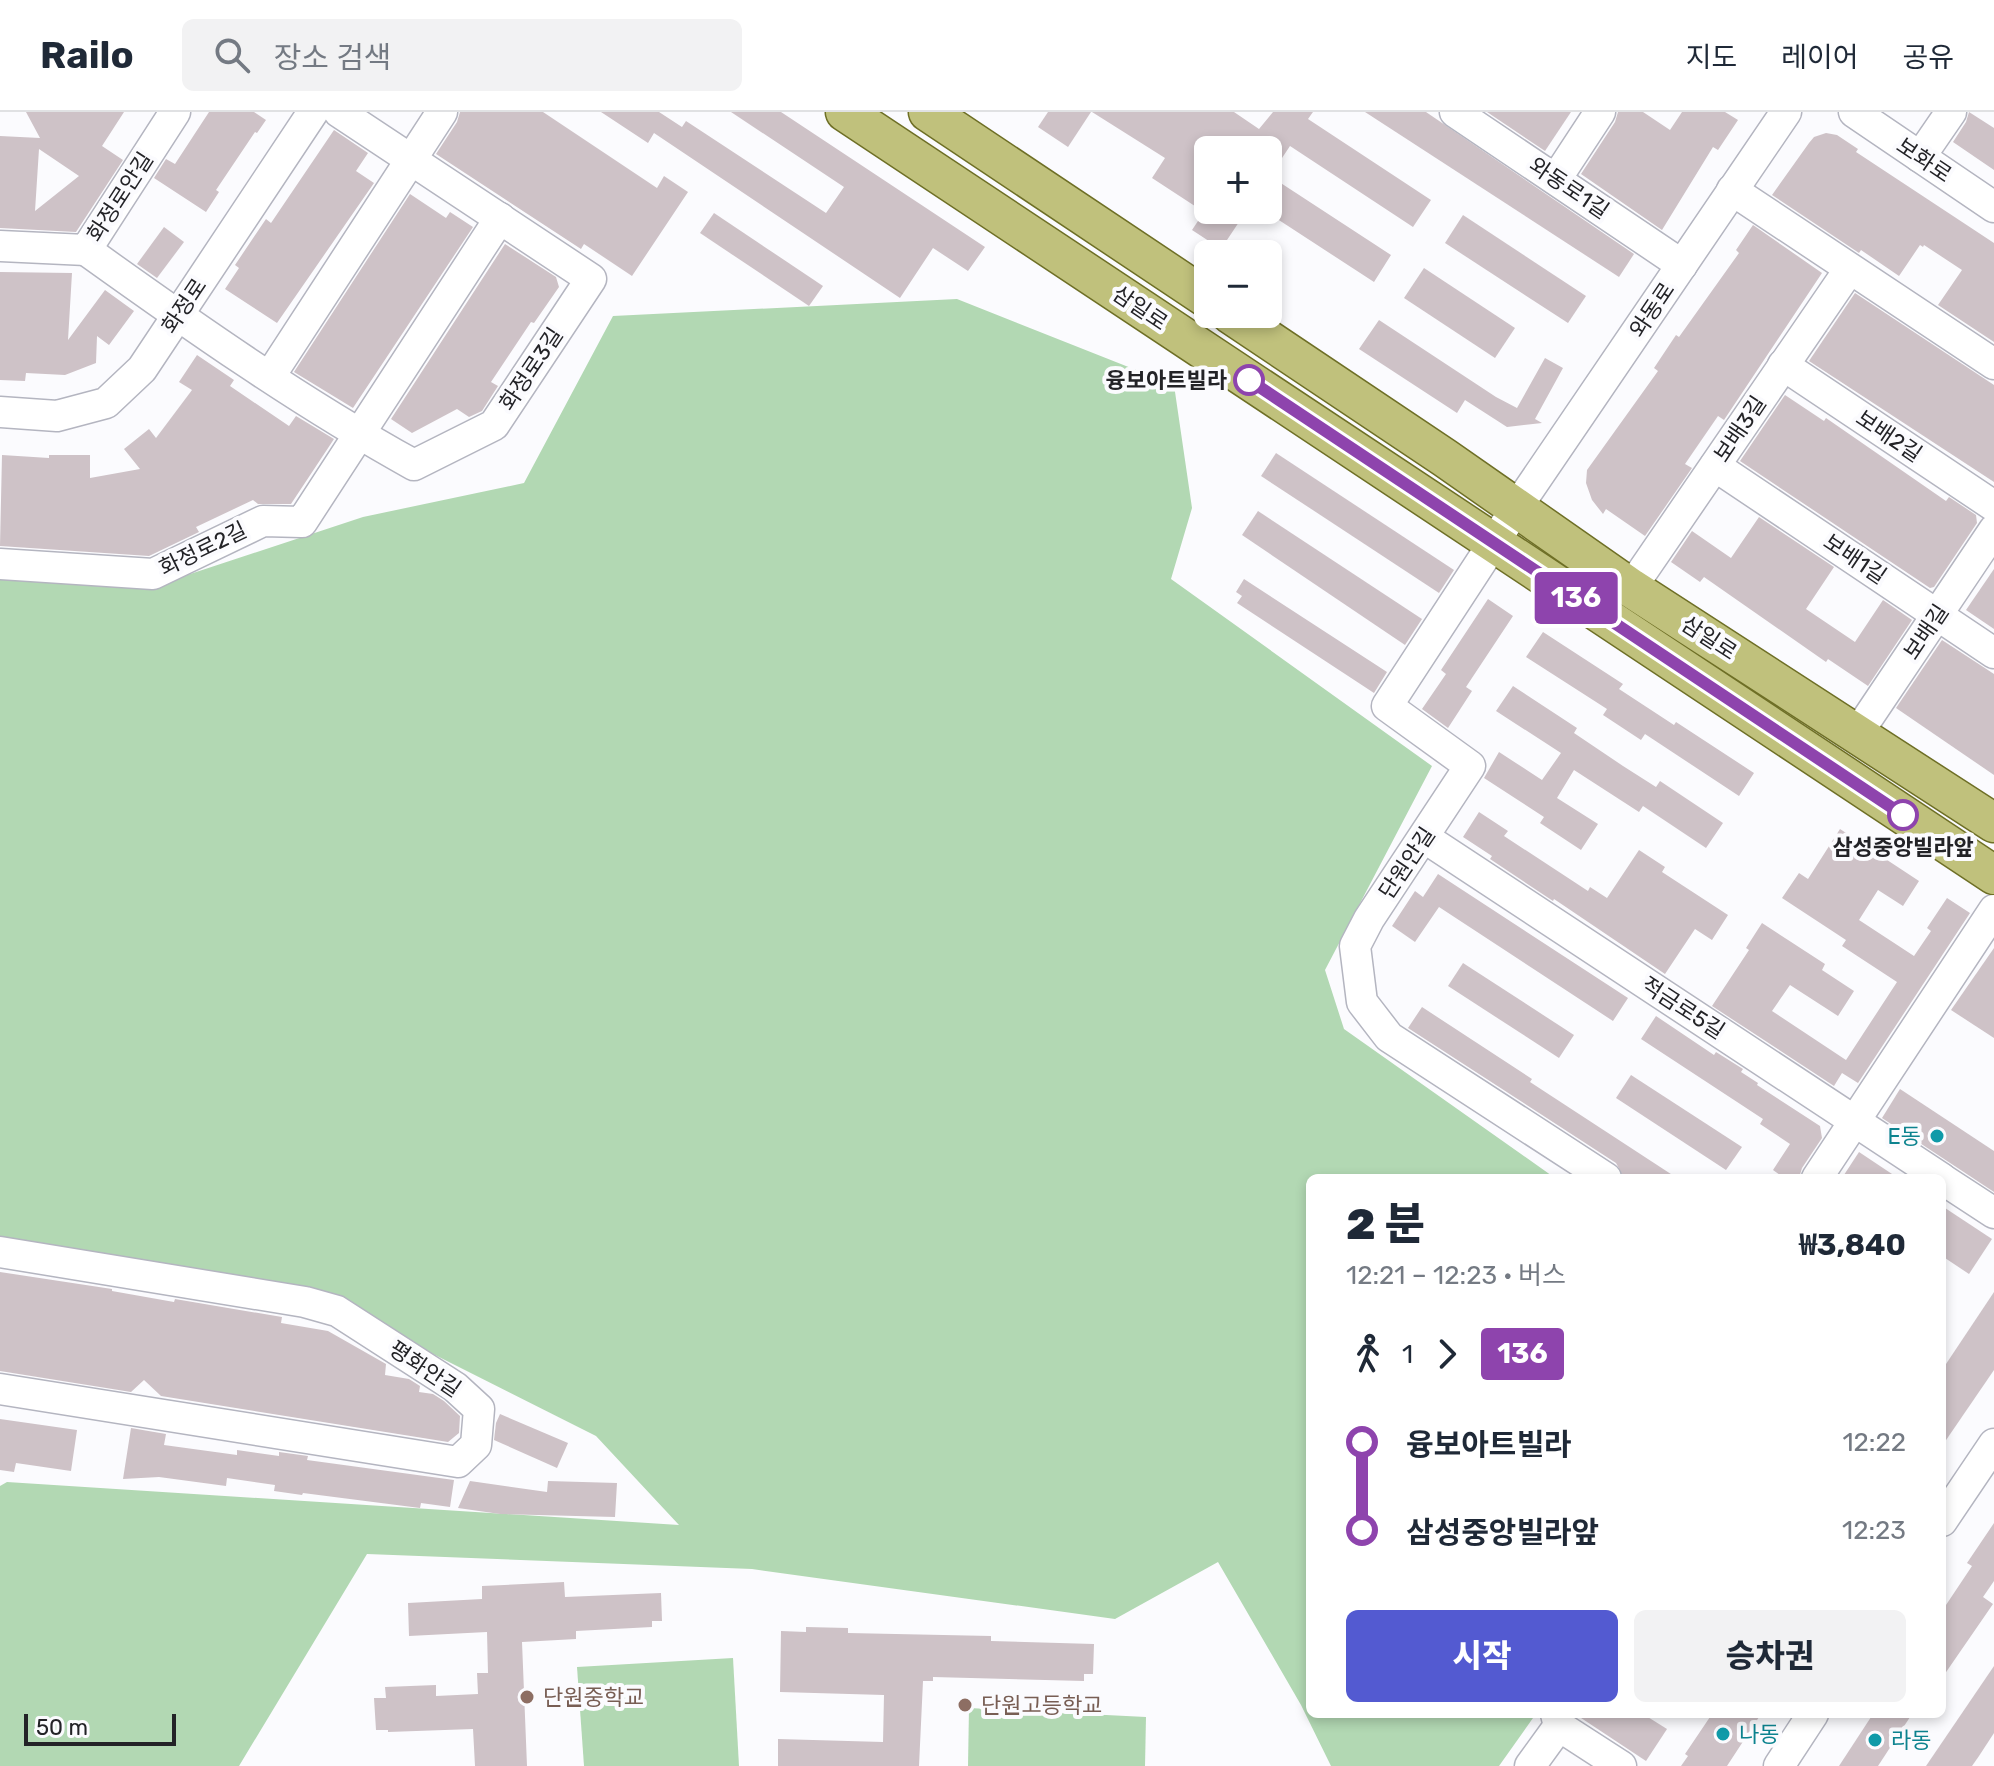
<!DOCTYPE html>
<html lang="ko">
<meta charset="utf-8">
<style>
body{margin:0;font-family:Rubik,"Noto Sans KR",sans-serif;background:#f2f2f3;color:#1f2937;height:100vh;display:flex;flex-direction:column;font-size:30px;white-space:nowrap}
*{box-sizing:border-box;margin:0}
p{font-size:26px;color:#747a83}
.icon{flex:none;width:44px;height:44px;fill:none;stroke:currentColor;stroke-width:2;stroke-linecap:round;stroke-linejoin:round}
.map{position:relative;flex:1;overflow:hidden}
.sheet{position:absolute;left:1306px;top:1062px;width:640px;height:544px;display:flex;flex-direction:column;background:#fff;border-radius:12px;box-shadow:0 4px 12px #0003}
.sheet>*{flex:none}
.badge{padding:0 16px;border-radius:6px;font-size:28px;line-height:52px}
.tools{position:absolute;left:1194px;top:24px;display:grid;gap:16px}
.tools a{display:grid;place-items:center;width:88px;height:88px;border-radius:12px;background:#fff;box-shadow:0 4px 12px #0003;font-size:40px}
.scale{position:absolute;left:24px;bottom:20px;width:152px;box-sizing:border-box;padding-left:8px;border:4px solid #232327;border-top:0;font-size:22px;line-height:28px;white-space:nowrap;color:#232327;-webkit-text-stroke:6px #fbfbfe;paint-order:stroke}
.map>.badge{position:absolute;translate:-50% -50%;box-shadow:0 0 0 4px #fff}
.legs{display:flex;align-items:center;gap:12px;height:88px;padding:0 40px;font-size:26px}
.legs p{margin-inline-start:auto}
.summary{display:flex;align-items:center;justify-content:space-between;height:136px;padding:0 40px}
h1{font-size:44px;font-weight:800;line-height:60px}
.button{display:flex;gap:16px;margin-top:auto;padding:16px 40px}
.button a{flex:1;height:92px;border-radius:12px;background:#535ad1;color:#fff;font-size:32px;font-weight:800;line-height:92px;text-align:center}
.button a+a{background:#f2f2f3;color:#1f2937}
ul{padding:0 40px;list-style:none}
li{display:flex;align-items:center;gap:28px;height:88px;font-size:30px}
li i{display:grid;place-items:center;width:12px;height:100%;margin:0 10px;background:currentColor}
li i::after{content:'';width:20px;height:20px;margin:-10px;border:6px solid;border-radius:50%;background:#fff}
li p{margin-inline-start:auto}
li:first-child i{background:linear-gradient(#0000 50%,currentColor 0)}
li:last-child i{background:linear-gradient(currentColor 50%,#0000 0)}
header{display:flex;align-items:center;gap:48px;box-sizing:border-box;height:112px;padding:0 40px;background:#fff;border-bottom:2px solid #e0e1e3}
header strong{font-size:38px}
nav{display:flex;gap:44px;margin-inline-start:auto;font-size:28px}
.search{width:560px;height:72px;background:#f2f2f3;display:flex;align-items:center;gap:20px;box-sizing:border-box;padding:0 28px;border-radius:12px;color:#747a83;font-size:30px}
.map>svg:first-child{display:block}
.green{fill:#b2d8b3}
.building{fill:#cec2c7;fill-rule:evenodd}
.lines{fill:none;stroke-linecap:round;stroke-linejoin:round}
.minor-casing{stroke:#b4b5c0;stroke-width:33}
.major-casing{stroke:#6e6f26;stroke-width:41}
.minor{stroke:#fff;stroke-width:30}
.major{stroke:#c0c17c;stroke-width:38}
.line-1-casing{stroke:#fff;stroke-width:18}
.line-1{stroke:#8e44ad;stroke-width:12}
.stop-1-dot{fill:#fff;stroke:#8e44ad;stroke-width:4}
.culture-dot{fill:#0f9aa8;stroke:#fbfbfe;stroke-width:3}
.education-dot{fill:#8d6e63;stroke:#fbfbfe;stroke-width:3}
.labels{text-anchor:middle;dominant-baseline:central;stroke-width:8;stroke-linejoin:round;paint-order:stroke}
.street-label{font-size:22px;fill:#232327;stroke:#fbfbfe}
.stop-label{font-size:22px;font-weight:bold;fill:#232327;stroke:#fbfbfe;text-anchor:end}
.culture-label{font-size:22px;fill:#0d838f;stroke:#fbfbfe;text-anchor:start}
.education-label{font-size:22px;fill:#785e54;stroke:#fbfbfe;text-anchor:start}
</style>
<header>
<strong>Railo</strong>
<div class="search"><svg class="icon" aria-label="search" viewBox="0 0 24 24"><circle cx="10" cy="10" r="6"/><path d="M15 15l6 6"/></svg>장소 검색</div>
<nav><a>지도</a><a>레이어</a><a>공유</a></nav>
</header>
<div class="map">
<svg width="1994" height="1654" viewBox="0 0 1994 1654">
<rect width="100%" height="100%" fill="#fbfbfe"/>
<g class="green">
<path d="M957,187l217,86 18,123 -21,71 261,187 -107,204 19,59 211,149h-245v536h223v4l-34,48h-168l-30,-61 -83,-143 -103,57 -363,-50 -385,-15 -128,212h-239v-280l7,-4 672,43 -83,-89 -298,-150 -298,-41v-675l175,9 188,-62 161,-34 89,-167z"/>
<path d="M733,1546l6,108h-155l-7,-99z"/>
<path d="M969,1596l177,9 -1,49h-177z"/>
</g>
<g class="building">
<path d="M26,0h98l-22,34 21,14 -47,72 -76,-4v-92l40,2zM39,37l40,27 -44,35z"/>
<path d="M209,0h45l12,8 -9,13 -2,-1 -39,58 3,2 -13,20 -52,-34 12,-19 9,5z"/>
<path d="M460,0h83l114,76 7,-12 24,16 -56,84 -48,-32 -3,5 -145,-95 21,-32z"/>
<path d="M601,0h58l23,15 4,-6 140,92 18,-26 -113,-75h50l204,135 -17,24 -35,-23 -33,50 -246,-165 -6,10z"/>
<path d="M1048,0h43l-23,35 -30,-20z"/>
<path d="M1092,0h142l25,17 14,-17h40l-5,7 123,81 -18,27 -123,-81 -20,30 121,79 -17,27 -106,-69v-63h-60v60h39l-26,39 -29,-19 12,-18 -52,-34 13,-20z"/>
<path d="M1365,0h61l208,142 -15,23z"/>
<path d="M1487,0h84l-26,39z"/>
<path d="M1618,0h25l27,18 12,-18h43l13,8 -20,30 -5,-3 -51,83 -81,-56 34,-52z"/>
<path d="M1969,0l25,16v42l-41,-28 13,-20z"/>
<path d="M334,18l34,23 -12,18 18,12 -97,140 -52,-34 14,-21 -4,-3 31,-46 5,4z"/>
<path d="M1826,21l11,2 21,14 -2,3 138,91v99l-56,-37 24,-35 -38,-25 -1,2 -3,-2 -21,31 -38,-26 -2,3 -87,-58 37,-52 5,-6z"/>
<path d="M410,82l36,24 4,-6 23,15 -120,181 -59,-36z"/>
<path d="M714,101l109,73 -14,20 -109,-73z"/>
<path d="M1463,103l123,81 -18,27 -123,-80z"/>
<path d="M1753,113l69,48 -98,147 -6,-4 -33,48 7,4 -47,68 -39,-27 -3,5 -11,-14 -6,-17 1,-13 71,-99 -4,-3 22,-33 3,2 60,-84 -3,-3z"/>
<path d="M164,115l20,15 -27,36 -20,-14z"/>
<path d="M505,132l51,33 3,10 -25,36 -3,-1 -40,60 7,4 -16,25 -13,6 -12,-8 -45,24 -21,-14z"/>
<path d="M1424,156l91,60 -20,30 -91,-60z"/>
<path d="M0,160l72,1 -4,67 37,-50 29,21 -25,34 -12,-9 -1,27 -31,12 -39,-2 -1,8 -25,-1z"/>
<path d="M1855,181l139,92v97l-185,-121z"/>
<path d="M1379,208l117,77 21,11 28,-50 18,10 -28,51 7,4 -35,4 -42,-27 -8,13 -98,-64z"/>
<path d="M197,243l37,25 -4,6 59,40 7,-10 38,23 -43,65h-33l-5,-4 -57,27 3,5 -50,24 -149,-10 2,-91 47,3v-3h41v23l50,-9 -16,-20 25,-20 7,9 36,-48 -13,-8z"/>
<path d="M1785,283l39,26 2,-3 120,83 3,-4 27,18 1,8 -43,64 -4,1 -190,-127z"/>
<path d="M1276,341l178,117 -15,23 -178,-117z"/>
<path d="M1258,399l164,108 -17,26 -163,-110z"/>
<path d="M1759,405l75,50 -28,42 49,33 28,-42 29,20 -44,66 -40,-27 -2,3 -122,-85 -4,5 -29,-20 21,-31 39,27z"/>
<path d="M1994,457v60l-28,-19z"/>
<path d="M1244,467l143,93 -13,21 -137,-90 5,-7 -6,-4z"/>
<path d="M1488,487l25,17 -47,71 6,4 -24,37 -26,-19 24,-35 -5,-4z"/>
<path d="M1543,520l80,52 -4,5 55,36 2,-3 78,51 -15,23 -94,-62 -4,6 -38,-25 4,-6 -81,-52z"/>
<path d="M1942,528l52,34v101l-98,-67z"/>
<path d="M1513,574l64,42 -3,5 49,33 33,21 4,-6 63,42 -17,25 -63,-42 -4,6 -65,-42 -17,28 41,26 -17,26 -41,-27 4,-6 -60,-39 15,-26 43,28 19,-27 -65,-42z"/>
<path d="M1479,700l29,19 -4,5 84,55 2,-4 17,11 32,-48 26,17 -3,5 66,43 -16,25 -17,-11 -30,45 -111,-75 -1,2 -63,-42 2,-3 -29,-19z"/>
<path d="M1840,717l79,52 -16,25 -25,-16 -19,30 55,36 17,-25 -4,-3 20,-30 23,15 -112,170 -16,-10 -8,13 -122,-80 37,-56 -3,-2 16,-25 63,41 -3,6 32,21 -16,25 -48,-31 -18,26 74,49 51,-78 -55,-36 4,-6 -64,-42 17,-25 9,6z"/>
<path d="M1438,762l190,124 -15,23 -174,-114 -24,35 -23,-16 23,-35 8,6z"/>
<path d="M1994,836v90l-43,-28z"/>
<path d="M1463,851l111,72 -15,23 -111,-72z"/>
<path d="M1422,895l110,72 -2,3 147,96h-50l-4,-2 -7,-13 -208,-135z"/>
<path d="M1656,904l58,39 2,-3 27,17 -2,3 17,11 -1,2 63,41 2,12 -20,30 -3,10h-15l-11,-8 17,-26 -30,-20 3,-5 -122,-80z"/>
<path d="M1631,963l111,72 -16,23 -110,-72z"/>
<path d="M1900,977l94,62v41l-112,-74z"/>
<path d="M1859,1040l39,26h-56z"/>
<path d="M1942,1094l50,33 -23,35 -27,-18z"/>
<path d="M0,1160l112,17v2l62,11 1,-3 107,18 -1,6 47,8 58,33 -1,11 24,4 11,7 -1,6 14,2 11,7 16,15 -1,17 -11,9 -287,-46 -17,-16 -13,12 -131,-21z"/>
<path d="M1994,1180v78l-52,76v-76z"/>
<path d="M500,1302l68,29 -11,25 -63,-28 2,-17z"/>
<path d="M0,1307l77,11 -6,41 -55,-8 -2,9 -14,-2z"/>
<path d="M131,1316l35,6 -2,11 73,10v-5l42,6v-4l29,4 -1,4 147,20 -4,27 -29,-4 -1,5 -117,-15 -1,2 -28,-4 1,-6 -48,-7 -1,8 -67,-9 -36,2z"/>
<path d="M470,1369l77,11 1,-11 69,2 -2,34 -115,-3 -42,-6z"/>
<path d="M1994,1411v58l-11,16 10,7 -51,74v-67l30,-45 -5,-3z"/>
<path d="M564,1470l1,15 96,-4 1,28h-10v6l-76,4v8l-54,3 5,124h-52l-2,-37 -85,3v-2h-12l-2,-32h12l-1,-11 51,-2v11l42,-2 -1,-21h11l-1,-41 -78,4 -1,-33 74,-4v-13z"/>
<path d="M806,1515l42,1v5l143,3v5l103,3 -1,30h-9v7l-151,-4v4h-10l-4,85h-141v-27l105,3 1,-47 -104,-3 1,-61 25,1z"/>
<path d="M1994,1554v67l-15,23 -7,10h-46z"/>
<path d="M1575,1602h68l24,15 -21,32z"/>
<path d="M1712,1602h49l-34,52h-46l7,-10 -3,-2z"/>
<path d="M1873,1602h39l-34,52h-39z"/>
</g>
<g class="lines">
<defs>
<g id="minor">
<path d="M1455,0l227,153"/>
<path d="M1854,0l140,95"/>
<path d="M1920,45l31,-45"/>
<path d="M1556,67l44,-67"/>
<path d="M1732,78l262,174"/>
<path d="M0,134l86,4 89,-138"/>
<path d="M86,138c106,76 214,152 328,215l80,-40 97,-146 -252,-167"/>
<path d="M1783,253l211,141"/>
<path d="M270,264l172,-264"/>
<path d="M0,300l57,4 49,-13 36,-34 171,-257"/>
<path d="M1715,354l279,187"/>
<path d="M0,452l153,10 110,-53 39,1 198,-304"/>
<path d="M1631,476l218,-318"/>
<path d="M1857,622l137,-204"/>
<path d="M1425,726l516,340"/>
<path d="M1606,1066l-217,-141 -27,-35 -7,-56 14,-27 101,-153 -83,-60 130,-199 269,-395"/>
<path d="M1817,1066l177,-268"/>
<path d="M1942,1067l52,34"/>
<path d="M0,1140l305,50 32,9 118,76 24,22 -3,36 -18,17 -458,-73"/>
<path d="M1942,1409l52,-77"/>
<path d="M1559,1614l62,40"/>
<path d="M1530,1654l29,-40 -3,-12"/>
<path d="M1779,1654l34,-52"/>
</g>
<g id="major">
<path d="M845,0l1149,763"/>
<path d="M928,0l280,187"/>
<path d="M1230,202l215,144 186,130 363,235"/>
</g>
</defs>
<use href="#minor" class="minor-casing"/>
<use href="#major" class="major-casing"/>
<use href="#minor" class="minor"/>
<use href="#major" class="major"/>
</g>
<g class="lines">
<defs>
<path id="line-1" d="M1249,268l654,435"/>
</defs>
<use href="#line-1" class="line-1-casing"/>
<use href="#line-1" class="line-1"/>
</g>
<g class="stop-1-dot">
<circle cx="1249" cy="268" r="14"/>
<circle cx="1903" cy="703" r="14"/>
</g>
<g class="culture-dot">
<circle cx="1937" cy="1024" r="8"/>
<circle cx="1723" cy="1622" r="8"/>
<circle cx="1875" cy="1628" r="8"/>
</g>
<g class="education-dot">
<circle cx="527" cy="1585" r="8"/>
<circle cx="965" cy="1593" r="8"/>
</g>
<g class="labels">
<g class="street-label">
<text transform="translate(1924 48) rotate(34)">보화로</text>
<text transform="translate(1569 76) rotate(34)">와동로1길</text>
<text transform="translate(120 85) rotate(-57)">화정로안길</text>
<text transform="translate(184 194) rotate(-56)">화정로</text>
<text transform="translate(1140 196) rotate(34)">삼일로</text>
<text transform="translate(1652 198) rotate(-56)">와동로</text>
<text transform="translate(531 257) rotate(-56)">화정로3길</text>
<text transform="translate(1740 317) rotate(-56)">보배3길</text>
<text transform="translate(1889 324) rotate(34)">보배2길</text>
<text transform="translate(203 437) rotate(-26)">화정로2길</text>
<text transform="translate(1855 447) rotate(34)">보배1길</text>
<text transform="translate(1926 520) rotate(-56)">보배길</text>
<text transform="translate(1709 526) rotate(33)">삼일로</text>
<text transform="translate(1407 751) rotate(-56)">단원안길</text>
<text transform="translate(1683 896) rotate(33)">적금로5길</text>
<text transform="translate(425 1257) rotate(34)">평화안길</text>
</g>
<g class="stop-label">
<text x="1227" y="268">융보아트빌라</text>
<text x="1903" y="735" text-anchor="middle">삼성중앙빌라앞</text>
</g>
<g class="culture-label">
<text x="1921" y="1024" text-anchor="end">E동</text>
<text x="1739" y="1622">나동</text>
<text x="1891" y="1628">라동</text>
</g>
<g class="education-label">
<text x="543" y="1585">단원중학교</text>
<text x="981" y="1593">단원고등학교</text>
</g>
</g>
</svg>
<div class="tools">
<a>+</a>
<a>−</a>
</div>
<div class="scale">50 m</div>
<b class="badge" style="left:1576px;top:486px;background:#8e44ad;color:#fff">136</b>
<section class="sheet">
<div class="summary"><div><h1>2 분</h1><p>12:21 – 12:23 · 버스</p></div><b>₩3,840</b></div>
<div class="legs"><svg class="icon" aria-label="walk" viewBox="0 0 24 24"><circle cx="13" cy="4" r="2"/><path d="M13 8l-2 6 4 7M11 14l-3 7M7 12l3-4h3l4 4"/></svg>1<svg class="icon" aria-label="forward" viewBox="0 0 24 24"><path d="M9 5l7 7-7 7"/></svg><b class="badge" style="background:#8e44ad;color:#fff">136</b></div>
<ul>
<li><i style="color:#8e44ad"></i><b>융보아트빌라</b><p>12:22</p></li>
<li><i style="color:#8e44ad"></i><b>삼성중앙빌라앞</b><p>12:23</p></li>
</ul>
<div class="button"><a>시작</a><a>승차권</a></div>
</section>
</div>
